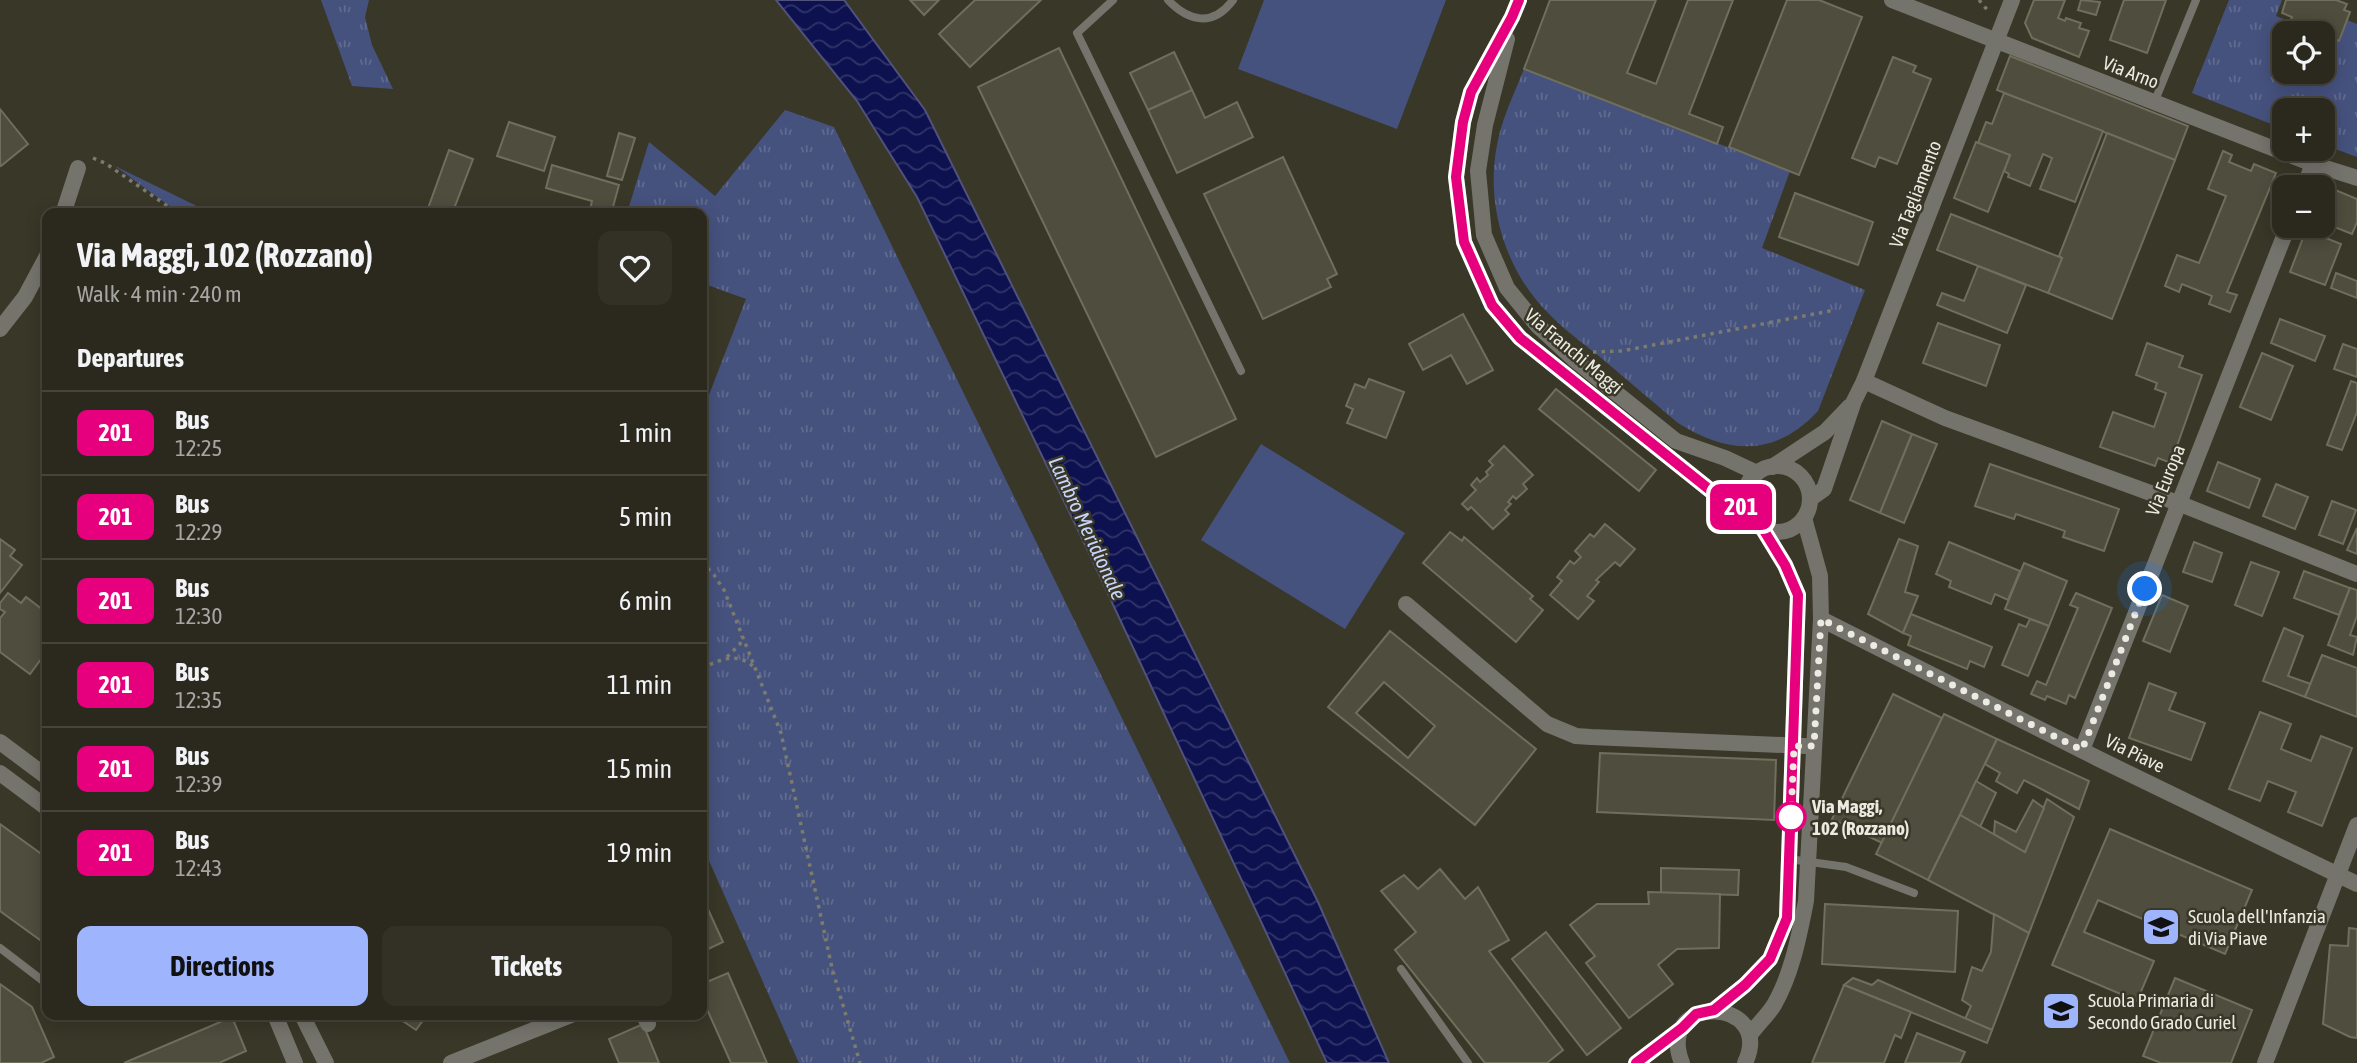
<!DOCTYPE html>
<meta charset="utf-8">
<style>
body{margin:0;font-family:"Asap Condensed",sans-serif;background:#333126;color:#f1f3f6;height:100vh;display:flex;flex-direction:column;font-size:26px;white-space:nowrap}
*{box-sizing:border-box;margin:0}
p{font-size:23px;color:#a6a6a4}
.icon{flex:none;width:38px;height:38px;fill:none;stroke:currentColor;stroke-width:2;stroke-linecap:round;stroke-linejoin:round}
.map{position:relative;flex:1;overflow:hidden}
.panel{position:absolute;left:42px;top:208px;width:665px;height:812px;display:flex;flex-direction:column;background:#2b291d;border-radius:14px;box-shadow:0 4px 18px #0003,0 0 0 2px #47453b}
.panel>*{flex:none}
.badge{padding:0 14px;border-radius:10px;font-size:24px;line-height:46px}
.buttons{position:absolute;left:2272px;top:21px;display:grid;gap:14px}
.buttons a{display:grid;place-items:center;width:63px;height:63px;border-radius:14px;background:#2b291d;box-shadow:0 4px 18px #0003,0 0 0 2px #47453b;font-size:35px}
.you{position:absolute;width:35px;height:35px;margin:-18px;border:5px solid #fff;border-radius:50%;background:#1a73e8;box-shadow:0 0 0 10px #1a73e833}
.map>.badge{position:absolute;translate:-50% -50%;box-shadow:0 0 0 4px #fff}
h2{padding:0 35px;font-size:26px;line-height:63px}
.round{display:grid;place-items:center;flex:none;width:74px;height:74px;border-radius:14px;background:#333126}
.head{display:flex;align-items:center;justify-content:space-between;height:119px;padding:0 35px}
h1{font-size:33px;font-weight:700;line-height:52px}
.cta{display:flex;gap:14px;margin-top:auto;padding:14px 35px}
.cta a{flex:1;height:80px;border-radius:14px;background:#9eb4fd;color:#111;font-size:28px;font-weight:700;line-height:80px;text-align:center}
.cta a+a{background:#333126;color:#f1f3f6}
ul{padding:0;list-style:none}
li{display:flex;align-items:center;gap:21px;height:84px;padding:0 35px;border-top:2px solid #47453b}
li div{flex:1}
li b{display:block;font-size:26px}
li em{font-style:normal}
li .badge{min-width:77px;font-weight:700;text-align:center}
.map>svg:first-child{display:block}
.grass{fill:url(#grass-tufts)}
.pitch{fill:#46527e}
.water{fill:url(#water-waves);stroke:#50527b;stroke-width:2}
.building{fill:#4f4d3d;stroke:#706e5d;stroke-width:2;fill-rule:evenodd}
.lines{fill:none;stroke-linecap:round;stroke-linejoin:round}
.path{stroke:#7c7b6d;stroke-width:3.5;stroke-dasharray:3.5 5;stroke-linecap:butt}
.service{stroke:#74736c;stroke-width:8}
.minor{stroke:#74736c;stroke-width:16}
.line-casing{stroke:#fff;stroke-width:16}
.line{stroke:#e6007e;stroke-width:10}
.walk{stroke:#ecebe2;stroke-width:7;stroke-dasharray:0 12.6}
.stop-dot{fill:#fff;stroke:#e6007e;stroke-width:3.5}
.labels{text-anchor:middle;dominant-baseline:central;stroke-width:5;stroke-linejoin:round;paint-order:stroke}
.street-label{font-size:19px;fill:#ecebe2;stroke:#393727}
.stop-label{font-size:19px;font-weight:bold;fill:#ecebe2;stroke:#393727;text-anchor:start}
.poi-label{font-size:19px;fill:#ecebe2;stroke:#393727;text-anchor:start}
.water-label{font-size:21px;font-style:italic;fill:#c7d4fb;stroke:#393727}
</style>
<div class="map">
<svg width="2357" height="1063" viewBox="0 0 2357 1063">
<defs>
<pattern id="grass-tufts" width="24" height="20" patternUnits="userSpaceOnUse" patternTransform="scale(1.75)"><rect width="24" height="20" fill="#46527e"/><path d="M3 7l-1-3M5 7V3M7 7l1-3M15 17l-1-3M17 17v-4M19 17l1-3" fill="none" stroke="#616b90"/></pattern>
<pattern id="water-waves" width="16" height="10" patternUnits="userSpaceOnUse" patternTransform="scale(1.75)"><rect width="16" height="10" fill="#0d114f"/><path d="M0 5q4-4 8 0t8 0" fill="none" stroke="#303468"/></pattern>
</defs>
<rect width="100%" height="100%" fill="#393727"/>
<g class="grass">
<path d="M321,0h48l-4,17 7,28 21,44 -41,-3z"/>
<path d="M2229,0h53l-6,16 43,17h-35v39h38v-37l17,6 8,-21 10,4v133l-35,-13v-34h-38v19l-92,-36z"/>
<path d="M1524,69l266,102 -28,77 103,42 -47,121c-43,46 -89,44 -140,12 -26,-22 -52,-44 -78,-66 -16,-13 -34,-26 -49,-41 -45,-43 -66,-110 -54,-171 5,-27 17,-51 27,-76z"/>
<path d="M785,110l49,17 456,936h-491l-97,-218v-432l44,-114 -44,-16v-69l-75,-1 22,-71 66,54z"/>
<path d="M115,166l96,47h-32z"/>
</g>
<g class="pitch">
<path d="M1264,0h182l-49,129 -159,-60z"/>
<path d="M1261,444l144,89 -60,96 -144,-89z"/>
</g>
<path class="water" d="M776,0h68l81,110 393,792 71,161h-62l-239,-512 -171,-354 -60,-96z"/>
<g class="building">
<path d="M910,0h29l-15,15z"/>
<path d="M975,0h66l-71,67 -31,-33z"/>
<path d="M1550,0h106l-29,73 29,11 32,-84h45l-44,114 34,13 -6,17 -193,-75z"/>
<path d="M1787,0h32l43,17 -63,158 -70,-28z"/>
<path d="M2034,0h31l-7,18 7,3 1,-3 15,5 -2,5 10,3 -10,26 -47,-19 -7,-15z"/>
<path d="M2081,0l19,2 -4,13 -18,-5z"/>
<path d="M2124,0h42l-19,53 -37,-13z"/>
<path d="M2286,0h50l11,4 -3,6 6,2 -11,29 -49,-19 2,-5 -10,-4z"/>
<path d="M1059,48l177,371 -80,38 -178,-370z"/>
<path d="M1174,52l18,38 -44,20 -18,-37z"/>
<path d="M2010,56l178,70 -13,34 -178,-70z"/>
<path d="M1893,57l23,9 -3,6 18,7 -34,85 -18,-7 -4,10 -23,-9z"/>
<path d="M1192,90l13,28 32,-16 16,35 -76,36 -29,-63z"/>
<path d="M2004,93l99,38 -28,71 -35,-13 12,-31 -9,-4 -13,32 -22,-9 1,-3 -5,-3 6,-16 -32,-12 8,-21 6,2z"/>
<path d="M0,109l28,35 -27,22 -1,-2z"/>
<path d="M509,122l46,15 -11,34 -47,-15z"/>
<path d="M619,133l16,5 -13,42 -15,-4z"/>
<path d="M2107,133l68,27 -63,159 -64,-26 14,-35 -3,-2z"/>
<path d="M1976,142l34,13 -22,57 -34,-14z"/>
<path d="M449,150l24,9 -21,55h-26z"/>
<path d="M2223,151l9,4 -3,7 22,9 3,-7 22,9 -49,119 10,3 -7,17 -21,-8 3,-8 -30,-12 -3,8 -14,-6 12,-31 22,8 27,-67 -18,-7z"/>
<path d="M1283,157l54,117 -10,5 4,8 -68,32 -59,-125z"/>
<path d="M552,165l67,20 -8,29h-22l3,-13 -46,-13z"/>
<path d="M2328,187l29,12v23l-5,12 -30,-12v-21z"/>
<path d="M1795,193l78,29 -15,43 -79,-28z"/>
<path d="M1951,214l111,44 -14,35 -111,-43z"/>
<path d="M2306,230l35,14 -16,41 -35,-13z"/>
<path d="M1978,266l48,19 -19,48 -70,-28 5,-12 22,8z"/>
<path d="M2336,273l21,8v17l-26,-10z"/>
<path d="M1463,314l30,56 -26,14 -16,-29 -28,15 -14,-26z"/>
<path d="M2280,319l45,17 -10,25 -44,-18z"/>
<path d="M1938,323l62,22 -14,41 -63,-23z"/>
<path d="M2147,343l36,13 -4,11 23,8 -31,88 -13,-5 -3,8 -55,-19 13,-35 41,15 12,-34 -11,-4 2,-6 -21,-8z"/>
<path d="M2343,344l14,5v28l-23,-8z"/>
<path d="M2262,353l31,13 -22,54 -31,-13z"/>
<path d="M1369,379l35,13 -18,46 -39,-15 6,-14 -7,-3 9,-22 10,4z"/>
<path d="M2351,381l6,2v29l-15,38 -15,-5z"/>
<path d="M1556,389l100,81 -17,21 -100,-82z"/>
<path d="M1882,421l30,13 -32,79 -30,-13z"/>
<path d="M1912,434l25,10 -33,79 -24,-10z"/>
<path d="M1504,446l29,29 -10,9 4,5 -11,10 -3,-3 -5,6 3,2 -6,6 4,4 -16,15 -22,-22 -3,3 -6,-6 14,-14 -5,-5 6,-7 3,4 8,-7 -2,-3 7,-7 -4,-4z"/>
<path d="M2218,462l42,17 -11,29 -42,-17z"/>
<path d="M1990,464l129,45 -15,42 -41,-14 2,-6 -49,-17 -2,5 -39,-13z"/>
<path d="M2276,484l32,13 -13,32 -32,-13z"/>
<path d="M2332,501l24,9 -13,34 -24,-9z"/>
<path d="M1605,524l30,25 -15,17 -5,-4 -19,18 3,2 -12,14 7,5 -16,18 -28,-24 12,-14 -5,-4 13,-16 4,3 7,-7 -6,-6 15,-17 4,3z"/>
<path d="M2357,528v26l-10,-4z"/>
<path d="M1450,532l12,9 2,-4 69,59 -3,3 13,11 -27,32 -93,-79z"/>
<path d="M0,539l15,11 -5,6 12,9 -22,28z"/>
<path d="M1899,539l19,7 -13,46 13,4 -15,37 -35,-19z"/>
<path d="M1949,542l71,29 -12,29 -13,-6 -4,10 -42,-17 2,-6 -15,-7z"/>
<path d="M2194,542l28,11 -10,29 -29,-10z"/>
<path d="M2251,562l28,10 -17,44 -27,-11z"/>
<path d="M2024,563l43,18 -18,45 -44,-17z"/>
<path d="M2304,571l46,17 -11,27 -45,-17z"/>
<path d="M2350,588l7,2v26l-7,19 7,2 -4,18 -25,-10z"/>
<path d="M8,593l13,10 5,-6 21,16v38l-17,23 -30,-22v-34l5,-6 -5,-3v-6z"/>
<path d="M2076,593l36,15 -37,90 -6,-3 -3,9 -19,-8 -2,4 -14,-6 6,-13 9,4 32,-77 -8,-3z"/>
<path d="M2162,595l26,11 -18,46 -27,-11z"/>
<path d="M1911,614l81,33 -8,20 -14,-6 -3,8 -59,-24 3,-9 -8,-3z"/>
<path d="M2030,619l19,7 -21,50 -26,-11 17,-41 7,3z"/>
<path d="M2284,628l19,8 -15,40 23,8 -6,13 -42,-16z"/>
<path d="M1390,631l146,118 -61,76 -147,-118zM1384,682l51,44 -27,32 -52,-45z"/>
<path d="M2322,655l35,13v49l-52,-20z"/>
<path d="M2149,683l27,10 -7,17 36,13 -14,37 -62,-22z"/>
<path d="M1893,694l49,24 -60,125 -50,-24z"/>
<path d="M2260,712l31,12 -10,25 30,12 10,-25 31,12 -30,78 -34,-14 8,-20 -28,-11 -8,20 -31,-12z"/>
<path d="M1944,714l53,25 -69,141 -52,-26z"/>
<path d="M1997,739l92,42 -10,28 -55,-29 -7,13 -21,-12 4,-8 -15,-9z"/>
<path d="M1600,753l176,7 -2,60 -177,-8z"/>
<path d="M1976,781l20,12 -16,34 -20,-12z"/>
<path d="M2047,799l27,18 -45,116 -101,-53 32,-65 65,37z"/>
<path d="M2033,800l11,8 -19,44 -31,-18 1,-13 21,11z"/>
<path d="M0,824l47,34v87l-47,-34z"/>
<path d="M2110,829l142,61 -27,64 -127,-54 -14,32 70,29 -17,40 -85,-36z"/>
<path d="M1661,868l78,2 -1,25 -77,-2z"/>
<path d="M1440,869l25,30 13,-12 31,53 -20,11 74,99 -16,13h-62l-90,-113 21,-18 -35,-41 23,-16 14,14z"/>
<path d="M1648,892l72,2 -1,54 -42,1 -19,16 15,19 -44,34 -43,-55 9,-7 -25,-31 27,-21h52z"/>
<path d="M702,896l21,46 -21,10z"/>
<path d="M1825,904l133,7 -3,61 -133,-8z"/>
<path d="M1994,914l35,19 -37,97 -27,-11 6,-13 -9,-6 10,-33 10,4 9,-19z"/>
<path d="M2349,928l8,1v109l-7,-1 -27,-13 7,-79 18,1z"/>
<path d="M1546,932l75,96 -34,27 -75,-96z"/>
<path d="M728,973l39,90h-36l-29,-65v-14z"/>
<path d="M1853,978l19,7 6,-5 114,50 -5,13 -143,-58z"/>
<path d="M2175,978l77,32 -21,53h-70l-18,-7z"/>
<path d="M0,984l32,23 22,50 -13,6h-41z"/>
<path d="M1844,985l67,27 -10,26 -6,-3 -11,28h-72z"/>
<path d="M394,1015h33l-11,15z"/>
<path d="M232,1017l14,34 -27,12h-95z"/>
<path d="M643,1024l16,39h-40l-10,-24z"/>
<path d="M1917,1033l48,19 -5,11h-55z"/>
</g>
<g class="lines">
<g class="path">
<path d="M1979,0l10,12"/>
<path d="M93,158l12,5 74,51"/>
<path d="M1593,352l29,-1 213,-41"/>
<path d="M702,562l12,13 10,15 57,143 51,235 28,95"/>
<path d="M727,657l13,-13 2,-8"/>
<path d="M702,668c19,-8 34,-17 52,-1"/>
</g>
<g class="service">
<path d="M1113,0l-36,33 164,338"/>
<path d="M1168,0c21,22 45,27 65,0"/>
<path d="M2154,103l42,-103"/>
<path d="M1789,859l57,8 68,26"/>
<path d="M0,948l47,36"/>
<path d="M1401,969l67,94"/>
</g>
<g class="minor">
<path d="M1519,0l-7,17 -41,75 -8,30 -7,55 8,65 28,63 28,33 190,152 34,18"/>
<path d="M1892,0l421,164 44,14"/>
<path d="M1507,39l-22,86 -7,46 6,64 23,53 30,37 38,35 101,81 49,17 32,15"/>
<path d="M2304,187l9,-23"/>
<path d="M63,214l15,-46"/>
<path d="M0,329l25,-32 22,-41"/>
<path d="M1864,381l81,37 233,85 179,71"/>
<circle cx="1777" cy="499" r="33"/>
<path d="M1772,467l53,-35 25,-26"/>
<path d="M1810,499l14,-10 30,-88 10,-20 148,-381"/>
<path d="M1406,604l141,120 29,12 15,1 214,9"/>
<path d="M1821,619l278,140 258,125"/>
<path d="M0,742l47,35"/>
<path d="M2082,750l206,-524"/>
<path d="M0,773l47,35"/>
<path d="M1714,1010l31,-25 25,-26 17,-41 11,-323 -13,-30 -22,-36"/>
<path d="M275,1015l20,48"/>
<path d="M302,1015l24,48"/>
<path d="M644,1015l4,9"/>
<path d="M1750,1035c7,-10 17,-19 24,-30 18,-31 25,-69 32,-104l15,-282 -1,-43 -16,-58"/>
<path d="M451,1063l120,-48"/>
<path d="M1636,1063l46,-35"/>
<path d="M1682,1063c-28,-71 94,-66 63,0"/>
<path d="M2265,1063l92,-238"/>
</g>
</g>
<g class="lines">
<defs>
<path id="line" d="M1519,0l-7,17 -41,75 -8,30 -7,55 8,65 28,63 28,33 190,152 34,18 9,14 10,7 22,36 13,30 -11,323 -17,41 -25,26 -31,25 -18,4 -14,14 -46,35"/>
</defs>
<use href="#line" class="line-casing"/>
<use href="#line" class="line"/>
<path class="walk" d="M1791,817l3,-71h20l7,-127 261,131 63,-161"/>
</g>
<defs>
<symbol id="school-square" viewBox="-11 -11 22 22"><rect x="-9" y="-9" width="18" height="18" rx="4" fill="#9eb4fd" stroke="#393727"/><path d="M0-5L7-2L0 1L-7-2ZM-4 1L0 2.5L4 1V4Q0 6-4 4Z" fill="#111"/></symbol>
</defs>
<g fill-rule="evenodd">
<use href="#school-square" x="2139" y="905" width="44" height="44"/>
<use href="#school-square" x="2039" y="989" width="44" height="44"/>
</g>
<circle class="stop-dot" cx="1791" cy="817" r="14"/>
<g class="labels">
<g class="street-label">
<text transform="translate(2131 72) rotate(21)">Via Arno</text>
<text transform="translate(1915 194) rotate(-69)">Via Tagliamento</text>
<text transform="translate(1574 351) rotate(40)">Via Franchi Maggi</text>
<text transform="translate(2165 480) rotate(-68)">Via Europa</text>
<text transform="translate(2135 753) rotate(26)">Via Piave</text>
</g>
<g class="stop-label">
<text x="1812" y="806">Via Maggi,<tspan x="1812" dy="22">102 (Rozzano)</tspan></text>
</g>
<g class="poi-label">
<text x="2188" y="916">Scuola dell'Infanzia<tspan x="2188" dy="22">di Via Piave</tspan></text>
<text x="2088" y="1000">Scuola Primaria di<tspan x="2088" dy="22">Secondo Grado Curiel</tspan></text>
</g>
<g class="water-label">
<text transform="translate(1088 528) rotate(65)">Lambro Meridionale</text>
</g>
</g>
</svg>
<div class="buttons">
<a><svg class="icon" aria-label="locate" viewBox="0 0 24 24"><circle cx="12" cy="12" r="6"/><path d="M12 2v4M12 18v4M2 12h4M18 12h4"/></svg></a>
<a>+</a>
<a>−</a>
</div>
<div class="you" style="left:2145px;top:589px"></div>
<b class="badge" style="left:1741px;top:507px;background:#e6007e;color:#fff">201</b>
<section class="panel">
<div class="head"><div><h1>Via Maggi, 102 (Rozzano)</h1><p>Walk · 4 min · 240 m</p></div><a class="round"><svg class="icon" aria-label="heart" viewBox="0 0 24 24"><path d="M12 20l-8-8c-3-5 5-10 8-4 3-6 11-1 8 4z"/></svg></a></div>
<h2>Departures</h2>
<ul>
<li><span class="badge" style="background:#e6007e;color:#fff">201</span><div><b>Bus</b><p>12:25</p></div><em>1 min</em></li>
<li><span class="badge" style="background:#e6007e;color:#fff">201</span><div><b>Bus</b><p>12:29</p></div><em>5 min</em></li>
<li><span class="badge" style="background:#e6007e;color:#fff">201</span><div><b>Bus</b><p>12:30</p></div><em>6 min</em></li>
<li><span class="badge" style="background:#e6007e;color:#fff">201</span><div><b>Bus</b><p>12:35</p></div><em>11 min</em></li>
<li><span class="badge" style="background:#e6007e;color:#fff">201</span><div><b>Bus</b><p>12:39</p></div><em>15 min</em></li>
<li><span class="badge" style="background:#e6007e;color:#fff">201</span><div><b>Bus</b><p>12:43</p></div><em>19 min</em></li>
</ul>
<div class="cta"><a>Directions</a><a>Tickets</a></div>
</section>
</div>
